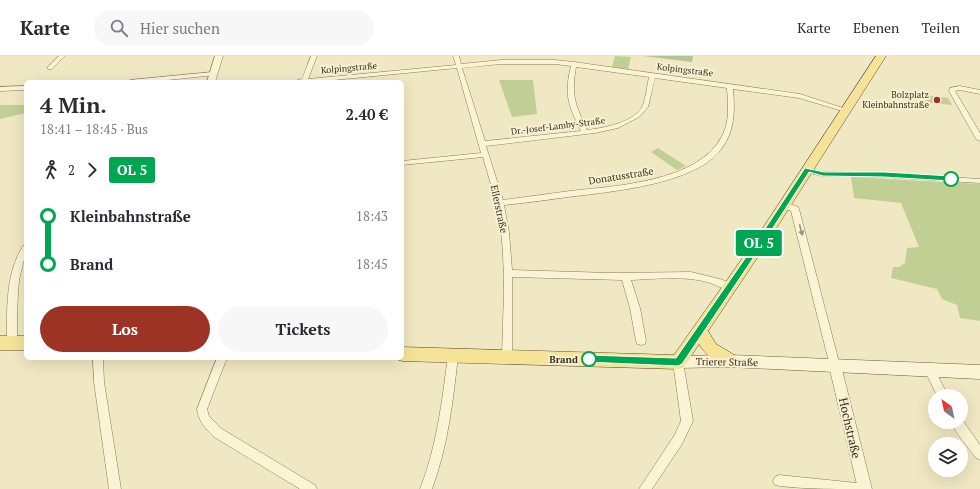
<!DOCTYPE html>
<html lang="de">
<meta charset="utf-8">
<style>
body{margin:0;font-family:"PT Serif",serif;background:#f7f7f7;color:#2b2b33;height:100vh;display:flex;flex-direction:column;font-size:15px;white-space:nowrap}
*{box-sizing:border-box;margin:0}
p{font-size:13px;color:#7c7c81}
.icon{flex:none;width:22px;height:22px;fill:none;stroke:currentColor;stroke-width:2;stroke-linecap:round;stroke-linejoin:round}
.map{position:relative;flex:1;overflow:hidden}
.drawer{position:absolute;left:24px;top:24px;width:380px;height:280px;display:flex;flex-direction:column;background:#fff;border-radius:6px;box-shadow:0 4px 16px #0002}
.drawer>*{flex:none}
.badge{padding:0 8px;border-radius:3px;font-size:14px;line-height:26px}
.needle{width:26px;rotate:327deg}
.controls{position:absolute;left:928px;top:333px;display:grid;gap:8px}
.controls a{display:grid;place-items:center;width:40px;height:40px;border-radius:50%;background:#fff;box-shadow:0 4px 16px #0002;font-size:20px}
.map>.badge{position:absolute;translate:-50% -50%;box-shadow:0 0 0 2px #fff}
.legs{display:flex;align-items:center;gap:6px;height:44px;padding:0 16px;font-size:13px}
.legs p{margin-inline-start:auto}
.summary{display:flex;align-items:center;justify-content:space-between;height:68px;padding:0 16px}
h1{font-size:22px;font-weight:600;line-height:30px}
.button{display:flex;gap:8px;margin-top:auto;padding:8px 16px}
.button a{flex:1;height:46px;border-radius:24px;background:#9d3325;color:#fff;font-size:16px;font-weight:600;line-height:46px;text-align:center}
.button a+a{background:#f7f7f7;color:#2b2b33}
ul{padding:0 16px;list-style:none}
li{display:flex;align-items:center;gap:14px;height:48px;font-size:15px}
li i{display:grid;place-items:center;width:6px;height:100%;margin:0 5px;background:currentColor}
li i::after{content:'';width:10px;height:10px;margin:-5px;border:3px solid;border-radius:50%;background:#fff}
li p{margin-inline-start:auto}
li:first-child i{background:linear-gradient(#0000 50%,currentColor 0)}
li:last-child i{background:linear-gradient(currentColor 50%,#0000 0)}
header{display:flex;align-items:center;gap:24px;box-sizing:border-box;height:56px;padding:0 20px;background:#fff;border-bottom:1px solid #e1e1e2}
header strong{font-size:19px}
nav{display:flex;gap:22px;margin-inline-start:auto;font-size:14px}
.search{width:280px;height:36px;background:#f7f7f7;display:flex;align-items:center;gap:10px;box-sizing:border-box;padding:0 14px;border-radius:22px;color:#7c7c81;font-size:15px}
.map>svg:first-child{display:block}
.green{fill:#c1cf95}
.cemetery{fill:#b8c395}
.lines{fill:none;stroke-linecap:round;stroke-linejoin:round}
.minor-casing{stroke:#8b7958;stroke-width:1}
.tertiary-casing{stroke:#8b7958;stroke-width:1}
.secondary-casing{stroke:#6d5a3b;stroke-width:1}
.primary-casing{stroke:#58462c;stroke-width:1}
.minor{fill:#faf4d5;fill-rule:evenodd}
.tertiary{fill:#faf4d5;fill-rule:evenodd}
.secondary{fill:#faf4d5;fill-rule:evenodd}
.primary{fill:#f5e498;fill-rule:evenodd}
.oneway{fill:#9a9279}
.line-1{fill:#00a651;stroke:#fff}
.poi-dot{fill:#9d3325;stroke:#f7f1d2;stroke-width:1.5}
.stop-1-dot{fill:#fff;stroke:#00a651;stroke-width:2}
.labels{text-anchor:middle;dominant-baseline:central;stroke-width:4;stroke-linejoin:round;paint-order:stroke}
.far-street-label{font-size:9px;fill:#3a2f1d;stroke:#f7f1d2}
.far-poi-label{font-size:9px;fill:#3a2f1d;stroke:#f7f1d2;text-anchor:end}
.street-label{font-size:10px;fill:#3a2f1d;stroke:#f7f1d2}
.stop-label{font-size:10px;font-weight:bold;fill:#3a2f1d;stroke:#f7f1d2;text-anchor:end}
.near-street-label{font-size:12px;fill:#3a2f1d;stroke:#f7f1d2}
</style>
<header>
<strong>Karte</strong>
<div class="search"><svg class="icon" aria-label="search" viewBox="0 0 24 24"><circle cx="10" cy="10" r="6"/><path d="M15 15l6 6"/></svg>Hier suchen</div>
<nav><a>Karte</a><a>Ebenen</a><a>Teilen</a></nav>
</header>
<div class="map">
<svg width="980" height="433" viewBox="0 0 980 433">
<rect width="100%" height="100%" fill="#f0e8c2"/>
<g class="green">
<path d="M615,0l16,1 -3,12 -16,-2z"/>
<path d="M499,24h34l4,34 -25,3z"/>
<path d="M923,39l25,3 4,7 -27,-3z"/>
<path d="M0,49h26v8l-26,6z"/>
<path d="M658,92l28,18 -9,4 -26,-18z"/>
<path d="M851,121l129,7v137l-20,-3 -3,-13 -15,-6 -5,-10 -46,-11 2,-11h6l6,-4 2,-15 12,-1 -18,-44 -47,-5z"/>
</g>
<path class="cemetery" d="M643,0h50l-1,6z"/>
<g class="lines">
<defs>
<g id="minor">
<path d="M59,0h6l-13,13h-4v-2z"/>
<path d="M311,0h6l-9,23 148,-14 -3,-9h6l2,8 40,-4h54l19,2 226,32 49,16 -3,2 -47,-14 -66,-9c2,23 2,44 -14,63 -28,33 -110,40 -151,45 -21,3 -43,6 -64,8l5,27 3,38 98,3 81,-1 29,7 13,5 2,3 -2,3 -3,1c-9,-3 -17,-8 -27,-10 -24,-5 -48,-2 -72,-1l9,28 6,33 -1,3 -4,1 -4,-1 -1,-3 -6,-33 -8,-28 -110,-3v80l-1,3 -4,1 -4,-1 -1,-3c1,-42 4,-84 -1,-125 -3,-26 -11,-50 -18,-75l-81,8v-4l79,-8 -24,-85 -144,14h-22l11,-3zM501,8h54l16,2c-7,29 -3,38 10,65l-96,10 -23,-73zM576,11l73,10c-2,9 -3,20 -6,28 -7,17 -39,23 -56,25 -12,-26 -16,-35 -11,-63zM655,22l72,10c1,15 3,34 -5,48 -23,46 -107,50 -152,55 -22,3 -45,6 -67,9l-17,-54 109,-13 23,-5 21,-11 9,-10z"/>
<path d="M213,16l2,1v2l-66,7h-22l3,-2z"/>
<path d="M26,30v4l-26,1v-4z"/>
<path d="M960,30l20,4v4l-20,-4 -5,1 25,42v8l-4,-2 -27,-48 1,-3z"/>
<path d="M804,112h3l16,4 61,1 96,6v4l-96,-6 -61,-1 -19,-4z"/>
<path d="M784,146l14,5 1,2 41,157 -1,3 -4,1 -4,-1 -1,-3 -39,-155 -10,-4 -1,-2z"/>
<path d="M26,189c0,12 -5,24 -7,36 -2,21 -2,41 -2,62l-1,3 -4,1 -4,-1 -1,-3c0,-32 -2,-69 16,-97z"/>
<path d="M453,296l4,1 1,3c-5,45 -10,90 -26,133h-12c17,-43 22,-88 28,-133l1,-3z"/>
<path d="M93,302h10l1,24 17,107h-12l-15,-107z"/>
<path d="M217,302h10l-20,51 2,7 13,13 93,56 2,4h-17l-86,-52c-8,-8 -16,-16 -17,-28z"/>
<path d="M678,302l4,1 1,3 10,59 -11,23 -30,45h-13l35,-53 7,-15 -8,-59 1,-3z"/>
<path d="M930,310l4,2 14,28h-11l-12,-25 1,-3z"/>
<path d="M961,362l19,27v15l-4,-2c-9,-12 -19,-23 -25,-36h10z"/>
<path d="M779,419l78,8 4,2 2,4c-22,0 -70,0 -88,-4l-2,-4 2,-4z"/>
</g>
<g id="tertiary">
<path d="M215,0h8l-8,26h-8z"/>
<path d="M835,305l4,1 2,4 31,123h-14l-29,-123 2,-4z"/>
</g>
<path id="secondary" d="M730,299l250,10v14l-250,-12 -52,1 -5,-1 -2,-5 2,-5 5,-1z"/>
<g id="primary">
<path d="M876,0h10l-125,196 -53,79 8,13 20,12 2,5 -2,5c-13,4 -31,-11 -37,-22l-15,23 -6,2 -276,-8 -6,-2 6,-1v-11l272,8 77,-109z"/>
<rect x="0" y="280" width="26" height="14"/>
</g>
</defs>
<use href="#minor" class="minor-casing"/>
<use href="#tertiary" class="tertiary-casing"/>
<use href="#secondary" class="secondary-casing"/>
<use href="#primary" class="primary-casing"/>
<use href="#minor" class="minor"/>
<use href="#tertiary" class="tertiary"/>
<use href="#secondary" class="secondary"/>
<use href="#primary" class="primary"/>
</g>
<defs><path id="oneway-solid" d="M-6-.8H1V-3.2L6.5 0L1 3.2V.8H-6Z"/></defs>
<use class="oneway" href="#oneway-solid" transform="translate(801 174) rotate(75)"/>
<path class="line-1" d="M805,112l19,4h60l67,4 4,3 -4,2 -67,-4 -61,-1 -14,-4 -51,79 -76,113 -4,2 -92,-4 -2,-3 2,-2 3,-2 87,3 77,-111z"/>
<circle class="poi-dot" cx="937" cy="44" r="4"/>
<g class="stop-1-dot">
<circle cx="951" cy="123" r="7"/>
<circle cx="589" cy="303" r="7"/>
</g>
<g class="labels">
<g class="far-street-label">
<text transform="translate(349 12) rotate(-5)">Kolpingstraße</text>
<text transform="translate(685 14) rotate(7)">Kolpingstraße</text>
<text transform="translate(558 70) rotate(-7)">Dr.-Josef-Lamby-Straße</text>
</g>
<g class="far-poi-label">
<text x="929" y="39">Bolzplatz<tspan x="929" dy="10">Kleinbahnstraße</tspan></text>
</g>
<g class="street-label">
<text transform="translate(621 120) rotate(-9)">Donatusstraße</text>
<text transform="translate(499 153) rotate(78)">Ellerstraße</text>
<text transform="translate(727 306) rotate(1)">Trierer Straße</text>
</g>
<g class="stop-label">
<text x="578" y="303">Brand</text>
</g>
<g class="near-street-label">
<text transform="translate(850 372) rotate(77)">Hochstraße</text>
</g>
</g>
</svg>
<div class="controls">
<a><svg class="needle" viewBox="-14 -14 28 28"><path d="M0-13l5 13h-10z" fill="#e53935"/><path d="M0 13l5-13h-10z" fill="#7c7c81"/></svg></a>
<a><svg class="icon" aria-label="layers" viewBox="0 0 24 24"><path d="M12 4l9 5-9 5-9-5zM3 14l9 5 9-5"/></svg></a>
</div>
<b class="badge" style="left:759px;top:187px;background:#00a651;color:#fff">OL 5</b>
<section class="drawer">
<div class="summary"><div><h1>4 Min.</h1><p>18:41 – 18:45 · Bus</p></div><b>2.40 €</b></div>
<div class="legs"><svg class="icon" aria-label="walk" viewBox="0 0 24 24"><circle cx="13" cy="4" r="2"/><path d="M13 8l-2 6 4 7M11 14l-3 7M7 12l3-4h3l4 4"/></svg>2<svg class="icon" aria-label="forward" viewBox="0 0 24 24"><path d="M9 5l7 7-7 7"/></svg><b class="badge" style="background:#00a651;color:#fff">OL 5</b></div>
<ul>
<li><i style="color:#00a651"></i><b>Kleinbahnstraße</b><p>18:43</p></li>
<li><i style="color:#00a651"></i><b>Brand</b><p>18:45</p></li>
</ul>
<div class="button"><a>Los</a><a>Tickets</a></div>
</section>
</div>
